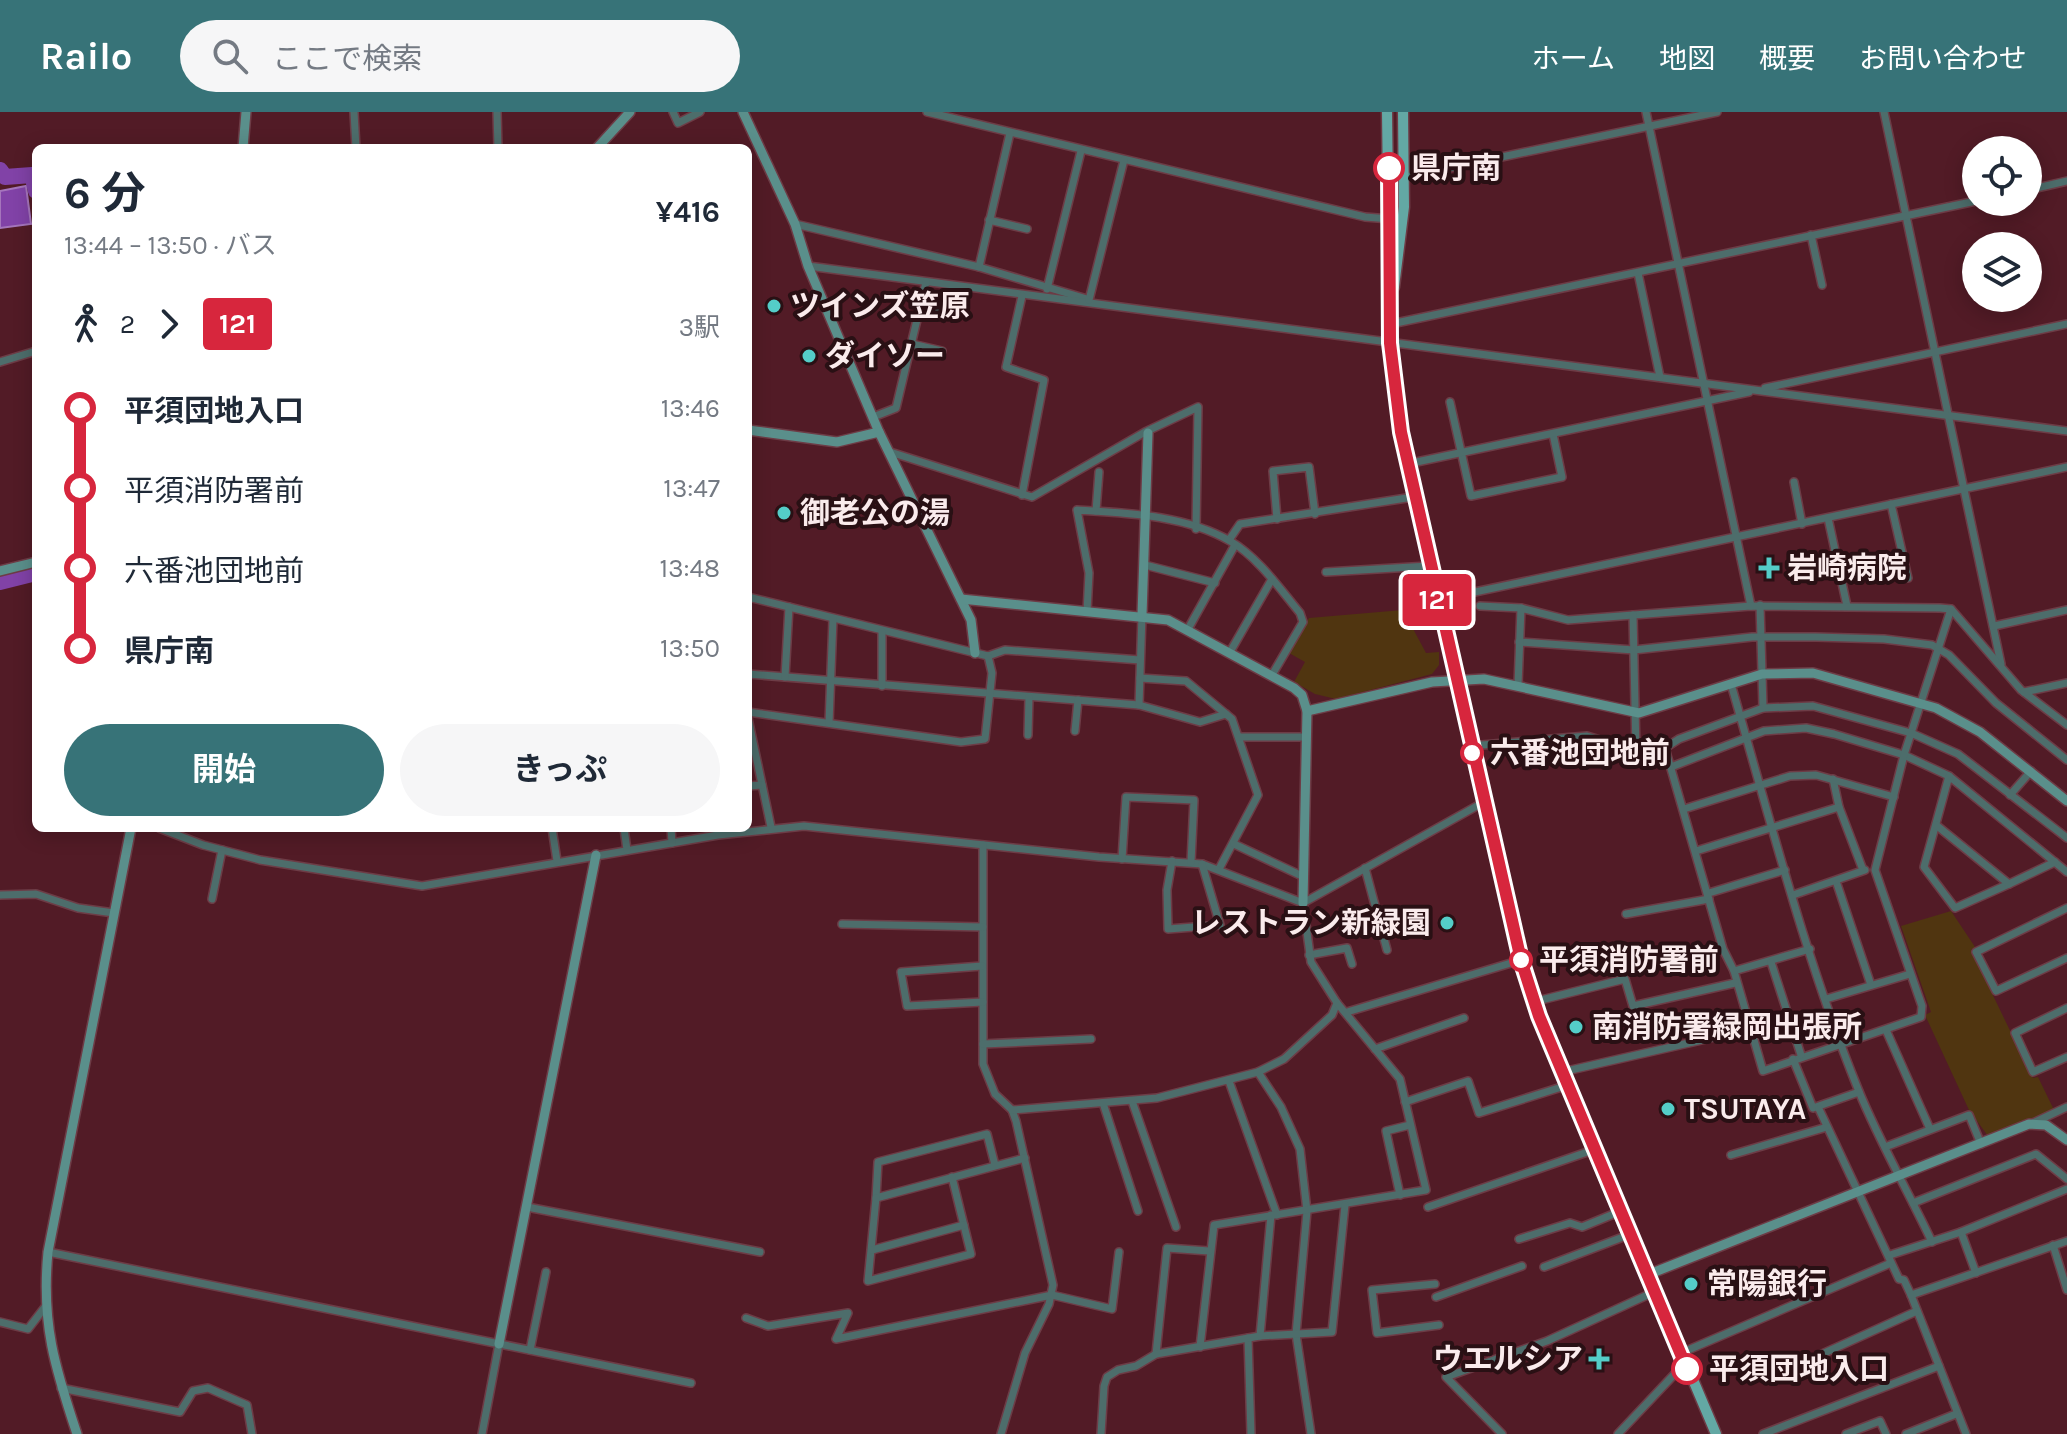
<!DOCTYPE html>
<html lang="ja">
<meta charset="utf-8">
<style>
body{margin:0;font-family:Karla,"Noto Sans JP",sans-serif;background:#f6f6f7;color:#1f2937;height:100vh;display:flex;flex-direction:column;font-size:30px;white-space:nowrap}
*{box-sizing:border-box;margin:0}
p{font-size:26px;color:#747a83}
.icon{flex:none;width:44px;height:44px;fill:none;stroke:currentColor;stroke-width:2;stroke-linecap:round;stroke-linejoin:round}
.map{position:relative;flex:1;overflow:hidden}
.side{position:absolute;left:32px;top:32px;width:720px;height:688px;display:flex;flex-direction:column;background:#fff;border-radius:12px;box-shadow:0 4px 20px #0003}
.side>*{flex:none}
.badge{padding:0 16px;border-radius:6px;font-size:28px;line-height:52px}
.controls{position:absolute;left:1962px;top:24px;display:grid;gap:16px}
.controls a{display:grid;place-items:center;width:80px;height:80px;border-radius:50%;background:#fff;box-shadow:0 4px 20px #0003;font-size:40px}
.map>.badge{position:absolute;translate:-50% -50%;box-shadow:0 0 0 4px #fff}
.legs{display:flex;align-items:center;gap:12px;height:88px;padding:0 32px;font-size:26px}
.legs p{margin-inline-start:auto}
.head{display:flex;align-items:center;justify-content:space-between;height:136px;padding:0 32px}
h1{font-size:44px;font-weight:700;line-height:60px}
.primary-button{display:flex;gap:16px;margin-top:auto;padding:16px 32px}
.primary-button a{flex:1;height:92px;border-radius:48px;background:#377378;color:#fff;font-size:32px;font-weight:700;line-height:92px;text-align:center}
.primary-button a+a{background:#f6f6f7;color:#1f2937}
ul{padding:0 32px;list-style:none}
li{display:flex;align-items:center;gap:28px;height:80px;font-size:30px}
li i{display:grid;place-items:center;width:12px;height:100%;margin:0 10px;background:currentColor}
li i::after{content:'';width:20px;height:20px;margin:-10px;border:6px solid;border-radius:50%;background:#fff}
li p{margin-inline-start:auto}
li:first-child i{background:linear-gradient(#0000 50%,currentColor 0)}
li:last-child i{background:linear-gradient(currentColor 50%,#0000 0)}
header{display:flex;align-items:center;gap:48px;box-sizing:border-box;height:112px;padding:0 40px;background:#377378;color:#fff}
header strong{font-size:38px}
nav{display:flex;gap:44px;margin-inline-start:auto;font-size:28px}
.search{width:560px;height:72px;background:#f6f6f7;display:flex;align-items:center;gap:20px;box-sizing:border-box;padding:0 28px;border-radius:44px;color:#747a83;font-size:30px}
.map>svg:first-child{display:block}
.green{fill:#503510}
.water{fill:#8142a7;stroke:#a575bc;stroke-width:2}
.lines{fill:none;stroke-linecap:round;stroke-linejoin:round}
.river{stroke:#8142a7;stroke-width:16}
.street-casing{stroke:#6d3c46;stroke-width:10}
.secondary-casing{stroke:#6d3c46;stroke-width:12}
.primary-casing{stroke:#6d3c46;stroke-width:13}
.street{stroke:#4d6d6b;stroke-width:7}
.secondary{stroke:#5a8f8b;stroke-width:9}
.primary{stroke:#63a8a4;stroke-width:10}
.line-1-casing{stroke:#fff;stroke-width:18}
.line-1{stroke:#d7263d;stroke-width:12}
.stop-1-dot{fill:#fff;stroke:#d7263d;stroke-width:4}
.poi-dot{fill:#54cdc8;stroke:#291014;stroke-width:3}
.labels{text-anchor:middle;dominant-baseline:central;stroke-width:8;stroke-linejoin:round;paint-order:stroke}
.stop-label{font-size:30px;font-weight:bold;fill:#faebec;stroke:#291014;text-anchor:start}
.poi-label{font-size:30px;font-weight:bold;fill:#faebec;stroke:#291014;text-anchor:start}
</style>
<header>
<strong>Railo</strong>
<div class="search"><svg class="icon" aria-label="search" viewBox="0 0 24 24"><circle cx="10" cy="10" r="6"/><path d="M15 15l6 6"/></svg>ここで検索</div>
<nav><a>ホーム</a><a>地図</a><a>概要</a><a>お問い合わせ</a></nav>
</header>
<div class="map">
<svg width="2067" height="1322" viewBox="0 0 2067 1322">
<rect width="100%" height="100%" fill="#521b26"/>
<g class="green">
<path d="M1403,498l23,43 13,-1v13l-7,9 -96,25 -21,-5 -21,-12 11,-20 -16,-9 20,-35z"/>
<path d="M1951,799l24,36 -4,3 62,128 5,-1 16,33 -66,26 -19,-26 -44,-95 6,-3 -30,-86z"/>
</g>
<path class="water" d="M26,74l5,38 -31,4v-37z"/>
<g class="lines">
<g class="river">
<path d="M0,58l5,7 27,-2 4,16"/>
<path d="M0,470l36,-9"/>
</g>
<defs>
<g id="street">
<path d="M354,0l2,36"/>
<path d="M497,0l1,36"/>
<path d="M673,0l5,11 22,-11"/>
<path d="M927,0l438,105 25,2"/>
<path d="M1646,0l105,494"/>
<path d="M1884,0l117,552"/>
<path d="M1406,65l311,-65"/>
<path d="M2028,78l39,-9"/>
<path d="M989,108l38,9"/>
<path d="M795,112l184,43 108,32"/>
<path d="M1811,123l11,50"/>
<path d="M808,154l1259,165"/>
<path d="M979,155l31,-134"/>
<path d="M1638,161l22,104"/>
<path d="M1047,177l34,-138"/>
<path d="M1022,184l-16,71 38,13 -22,115"/>
<path d="M1089,188l35,-140"/>
<path d="M921,192l27,6"/>
<path d="M1391,212l585,-123"/>
<path d="M912,232l30,7"/>
<path d="M0,250l36,-11"/>
<path d="M1765,276l302,-64"/>
<path d="M1450,290l21,94 91,-19 -9,-43"/>
<path d="M873,305l23,-9 30,-126"/>
<path d="M890,340l142,45 113,-65 53,-25 -2,122"/>
<path d="M1407,352l342,-72"/>
<path d="M1794,370l8,42"/>
<path d="M1891,392l17,74"/>
<path d="M1096,399l3,-39"/>
<path d="M1828,406l19,88"/>
<path d="M1277,407l-4,-48 36,-4 6,47"/>
<path d="M1229,428l11,-16 173,-27"/>
<path d="M1145,453l70,18"/>
<path d="M1326,460l103,-6"/>
<path d="M748,485l240,59 17,-6 135,10"/>
<path d="M1437,488l630,-133"/>
<path d="M1760,493l3,103"/>
<path d="M1480,494l41,2"/>
<path d="M1087,500l2,-39 -12,-63c50,3 108,5 153,31 28,16 50,48 70,72l3,9 -31,53"/>
<path d="M1994,514l73,-16"/>
<path d="M1188,517l47,-84"/>
<path d="M1519,530l115,8 118,-13h64l68,2 48,6 17,10 47,48 71,57"/>
<path d="M1230,540l42,-73"/>
<path d="M748,562l391,31 61,17 26,-8"/>
<path d="M785,565l4,-70"/>
<path d="M1140,566l46,3 46,38 26,76 -39,74"/>
<path d="M1731,572c39,135 74,274 127,405 21,52 50,102 74,153"/>
<path d="M1518,573l3,-77 47,12 183,-14 189,2 11,1 70,81 46,35"/>
<path d="M882,574v-54"/>
<path d="M2024,580l43,-9"/>
<path d="M1139,593l3,-90"/>
<path d="M748,600l213,30 24,-3 7,-66 -4,-17"/>
<path d="M748,606l23,109"/>
<path d="M829,611l4,-104"/>
<path d="M1075,619l3,-31"/>
<path d="M1028,623l1,-38"/>
<path d="M1239,625h67"/>
<path d="M1470,634l117,-10 49,15 -3,-136"/>
<path d="M1671,655l93,-36 42,-3 28,6 70,21 45,21 118,96"/>
<path d="M1949,664l-25,91 31,41 54,-24"/>
<path d="M1833,667l6,28 24,63"/>
<path d="M748,674l14,-1"/>
<path d="M2010,683l21,-24"/>
<path d="M1684,697l106,-33 26,-1 78,22"/>
<path d="M1936,713l73,59 46,-22"/>
<path d="M159,716l44,17 57,15 162,26 296,-51 86,-9 295,31 103,7 101,39 181,-101"/>
<path d="M552,716l5,33"/>
<path d="M624,716l3,22"/>
<path d="M671,716l1,15"/>
<path d="M1234,732l68,32"/>
<path d="M983,733v219l12,30 17,16 4,11 37,164 -4,19 -24,49 -24,81"/>
<path d="M1696,739l143,-44"/>
<path d="M1122,747l4,-62 68,3 -3,62"/>
<path d="M1172,749l-5,29 1,39 52,-4 -18,-61"/>
<path d="M1365,756l22,82"/>
<path d="M1836,769l35,104"/>
<path d="M1709,781l76,-23"/>
<path d="M0,783l36,-1 42,14 36,5"/>
<path d="M1793,783l72,-25"/>
<path d="M212,787l10,-49"/>
<path d="M2067,796l-91,44 20,39 71,-33"/>
<path d="M1626,802l83,-15"/>
<path d="M842,812l141,3"/>
<path d="M1810,837l-76,22 29,100 158,-54 1,-11 -47,-136 29,-115 47,-146"/>
<path d="M1309,843l38,-7 5,16"/>
<path d="M1771,850l30,93"/>
<path d="M982,854l-81,6 6,34 76,-4"/>
<path d="M1734,859l-11,-22 -58,-201 14,-9 84,-31 50,-2 98,27 47,21 109,84"/>
<path d="M1826,887l84,-25"/>
<path d="M1533,890l92,-23 8,27 102,-23"/>
<path d="M2067,896l-52,25 18,39 34,-15"/>
<path d="M1347,900l174,-52"/>
<path d="M1886,918l44,99"/>
<path d="M983,932l108,-5"/>
<path d="M1375,937l89,-31"/>
<path d="M1793,947l20,49 46,-16"/>
<path d="M1258,960l23,35 19,42 7,62 -11,123 15,100"/>
<path d="M1562,960l188,-43"/>
<path d="M1229,969l48,134"/>
<path d="M1132,989l44,126"/>
<path d="M1405,990l63,-21 11,32 89,-28"/>
<path d="M1103,991l35,108"/>
<path d="M1819,997l80,170 5,1 7,15 55,139"/>
<path d="M1012,998l145,-12 101,-26 26,-13 48,-44 5,-12 -26,-41 -8,-59"/>
<path d="M2033,1011l34,-16"/>
<path d="M1885,1035l84,-32 12,29"/>
<path d="M1731,1043l96,-28"/>
<path d="M995,1053l-8,-31 -109,28 -2,36 149,-40"/>
<path d="M1400,1083l-14,-64 24,-6"/>
<path d="M876,1086l-8,83 103,-27 -19,-77"/>
<path d="M1913,1091l123,-49 31,25"/>
<path d="M527,1095l233,45"/>
<path d="M1428,1095l168,-58"/>
<path d="M1961,1120l15,41"/>
<path d="M1519,1127l51,-16 12,4 39,-16"/>
<path d="M2053,1133l14,45"/>
<path d="M872,1138l92,-25"/>
<path d="M48,1140l643,131"/>
<path d="M1890,1143l71,-23 106,-43"/>
<path d="M1544,1155l87,-33"/>
<path d="M1435,1172l-63,6 5,43 62,-8"/>
<path d="M1911,1183l156,-54"/>
<path d="M1436,1185l86,-31"/>
<path d="M746,1206l22,8 80,-13 -12,26 216,-44 60,14 7,-57"/>
<path d="M0,1210l28,7 17,-22"/>
<path d="M1260,1224l11,-121"/>
<path d="M1248,1226l3,96"/>
<path d="M1200,1235l14,-122 212,-35 -26,-111 -63,-76"/>
<path d="M530,1238l16,-78"/>
<path d="M1681,1241l210,-90"/>
<path d="M1156,1242l11,-106 42,3"/>
<path d="M1822,1242l95,-43"/>
<path d="M61,1276l119,24 13,-21 15,-3 39,17 5,29"/>
<path d="M482,1322l17,-90"/>
<path d="M1101,1322l3,-48 3,-9 11,-7 18,-4 20,-12 104,-18 72,-4 13,-127"/>
<path d="M1502,1322l-56,-57 101,-36 107,-49"/>
<path d="M1618,1322l67,-71"/>
<path d="M1763,1322l176,-68"/>
<path d="M1846,1322l34,-13 6,13"/>
<path d="M1906,1322l50,-20"/>
</g>
<g id="secondary">
<path d="M743,0l52,112 13,42 71,166 92,188 4,33"/>
<path d="M243,36l3,-36"/>
<path d="M597,36l33,-36"/>
<path d="M748,318l89,12 42,-10"/>
<path d="M0,459l36,-9"/>
<path d="M961,487l207,21 126,68 8,7 5,16 -4,192"/>
<path d="M1142,503l6,-182"/>
<path d="M1307,599l125,-29 52,-3 155,34 123,-39 51,-1 123,35 44,24 87,69"/>
<path d="M1647,1163l382,-151 17,1 21,15"/>
<path d="M499,1232l97,-489"/>
<path d="M77,1322c-22,-66 -36,-111 -29,-182l83,-424"/>
</g>
<g id="primary">
<path d="M1387,0l3,231 11,89 120,528 18,56 177,418"/>
<path d="M1394,175l10,-80 -1,-95"/>
</g>
</defs>
<use href="#street" class="street-casing"/>
<use href="#secondary" class="secondary-casing"/>
<use href="#primary" class="primary-casing"/>
<use href="#street" class="street"/>
<use href="#secondary" class="secondary"/>
<use href="#primary" class="primary"/>
</g>
<g class="lines">
<defs>
<path id="line-1" d="M1389,56l1,175 11,89 120,528 18,56 148,353"/>
</defs>
<use href="#line-1" class="line-1-casing"/>
<use href="#line-1" class="line-1"/>
</g>
<g class="stop-1-dot">
<circle cx="1389" cy="56" r="14"/>
<circle cx="1472" cy="641" r="10"/>
<circle cx="1521" cy="848" r="10"/>
<circle cx="1687" cy="1257" r="14"/>
</g>
<g class="poi-dot">
<circle cx="774" cy="194" r="8"/>
<circle cx="809" cy="244" r="8"/>
<circle cx="784" cy="401" r="8"/>
<path d="M1765 444h8v8h8v8h-8v8h-8v-8h-8v-8h8z"/>
<circle cx="1447" cy="811" r="8"/>
<circle cx="1576" cy="915" r="8"/>
<circle cx="1668" cy="997" r="8"/>
<circle cx="1691" cy="1172" r="8"/>
<path d="M1595 1235h8v8h8v8h-8v8h-8v-8h-8v-8h8z"/>
</g>
<g class="labels">
<g class="stop-label">
<text x="1411" y="56">県庁南</text>
<text x="1490" y="641">六番池団地前</text>
<text x="1539" y="848">平須消防署前</text>
<text x="1709" y="1257">平須団地入口</text>
</g>
<g class="poi-label">
<text x="790" y="194">ツインズ笠原</text>
<text x="825" y="244">ダイソー</text>
<text x="800" y="401">御老公の湯</text>
<text x="1787" y="456">岩崎病院</text>
<text x="1431" y="811" text-anchor="end">レストラン新緑園</text>
<text x="1592" y="915">南消防署緑岡出張所</text>
<text x="1684" y="997">TSUTAYA</text>
<text x="1707" y="1172">常陽銀行</text>
<text x="1583" y="1247" text-anchor="end">ウエルシア</text>
</g>
</g>
</svg>
<div class="controls">
<a><svg class="icon" aria-label="locate" viewBox="0 0 24 24"><circle cx="12" cy="12" r="6"/><path d="M12 2v4M12 18v4M2 12h4M18 12h4"/></svg></a>
<a><svg class="icon" aria-label="layers" viewBox="0 0 24 24"><path d="M12 4l9 5-9 5-9-5zM3 14l9 5 9-5"/></svg></a>
</div>
<b class="badge" style="left:1437px;top:488px;background:#d7263d;color:#fff">121</b>
<section class="side">
<div class="head"><div><h1>6 分</h1><p>13:44 – 13:50 · バス</p></div><b>¥416</b></div>
<div class="legs"><svg class="icon" aria-label="walk" viewBox="0 0 24 24"><circle cx="13" cy="4" r="2"/><path d="M13 8l-2 6 4 7M11 14l-3 7M7 12l3-4h3l4 4"/></svg>2<svg class="icon" aria-label="forward" viewBox="0 0 24 24"><path d="M9 5l7 7-7 7"/></svg><b class="badge" style="background:#d7263d;color:#fff">121</b><p>3駅</p></div>
<ul>
<li><i style="color:#d7263d"></i><b>平須団地入口</b><p>13:46</p></li>
<li><i style="color:#d7263d"></i><span>平須消防署前</span><p>13:47</p></li>
<li><i style="color:#d7263d"></i><span>六番池団地前</span><p>13:48</p></li>
<li><i style="color:#d7263d"></i><b>県庁南</b><p>13:50</p></li>
</ul>
<div class="primary-button"><a>開始</a><a>きっぷ</a></div>
</section>
</div>
